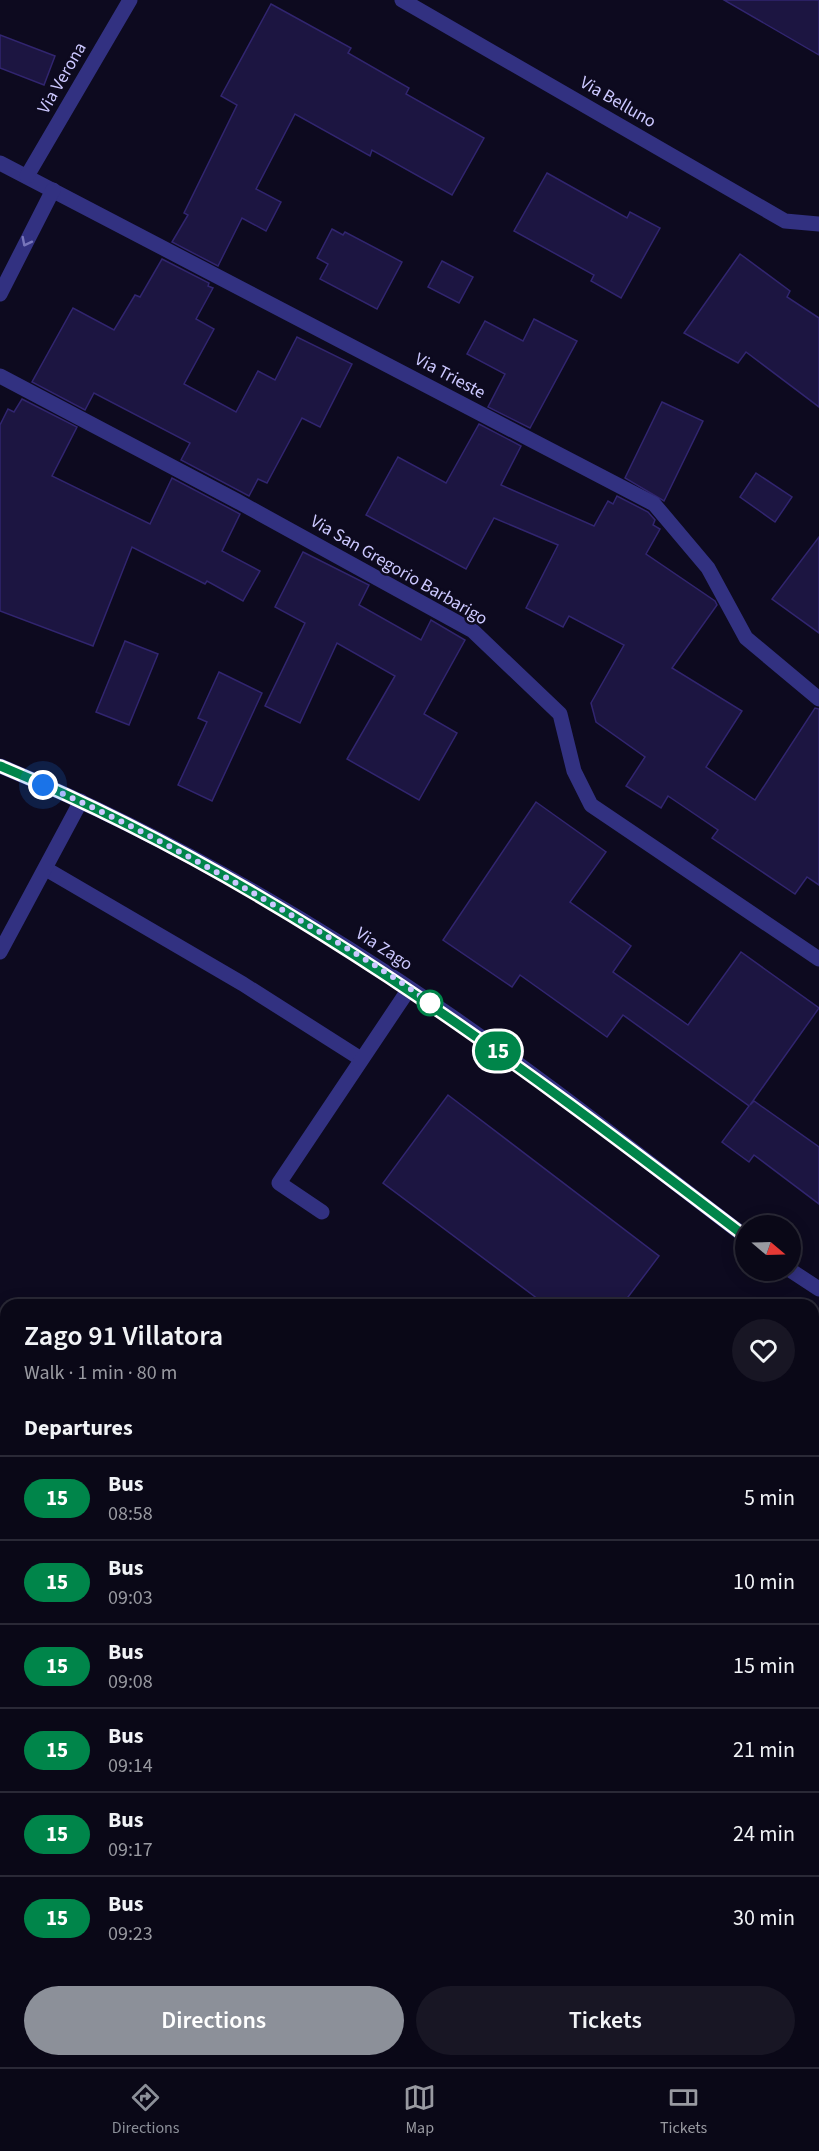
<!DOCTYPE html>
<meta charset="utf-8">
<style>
body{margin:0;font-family:"Source Sans 3",sans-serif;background:#181624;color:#f1f3f6;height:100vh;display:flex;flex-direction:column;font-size:22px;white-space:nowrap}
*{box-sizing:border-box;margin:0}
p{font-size:20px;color:#999aa1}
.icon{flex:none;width:33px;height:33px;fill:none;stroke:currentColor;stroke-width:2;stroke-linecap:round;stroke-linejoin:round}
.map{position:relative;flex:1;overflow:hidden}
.sheet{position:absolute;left:0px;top:1299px;width:819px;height:768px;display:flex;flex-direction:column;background:#0a0817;border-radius:18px 18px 0 0;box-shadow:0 3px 15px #0003,0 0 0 2px #2a2936}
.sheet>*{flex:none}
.badge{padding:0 12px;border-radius:20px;font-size:21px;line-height:39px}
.needle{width:39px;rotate:109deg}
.tools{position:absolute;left:735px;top:1215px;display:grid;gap:12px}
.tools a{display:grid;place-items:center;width:66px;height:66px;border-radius:50%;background:#0a0817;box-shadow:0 3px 15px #0003,0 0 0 2px #2a2936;font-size:30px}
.you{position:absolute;width:30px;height:30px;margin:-15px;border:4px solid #fff;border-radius:50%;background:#1a73e8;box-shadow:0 0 0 9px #1a73e833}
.map>.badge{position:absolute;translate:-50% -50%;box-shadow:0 0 0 3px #fff}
h2{padding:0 24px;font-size:22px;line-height:54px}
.round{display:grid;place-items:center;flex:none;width:63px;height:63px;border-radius:32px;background:#181624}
.head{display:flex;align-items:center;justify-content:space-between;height:102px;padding:0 24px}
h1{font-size:28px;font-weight:600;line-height:45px}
.action{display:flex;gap:12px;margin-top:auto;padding:12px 24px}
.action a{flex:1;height:69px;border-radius:36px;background:#8c9099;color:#fff;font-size:24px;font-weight:600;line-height:69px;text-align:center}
.action a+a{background:#181624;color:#f1f3f6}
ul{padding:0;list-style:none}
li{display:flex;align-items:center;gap:18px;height:84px;padding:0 24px;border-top:2px solid #2a2936}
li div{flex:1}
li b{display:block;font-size:22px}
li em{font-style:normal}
li .badge{min-width:66px;font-weight:700;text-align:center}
.menu{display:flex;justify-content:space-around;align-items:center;height:84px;border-top:2px solid #2a2936;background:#0a0817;font-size:16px;color:#999aa1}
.menu a{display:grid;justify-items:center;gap:3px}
.menu .on{color:#8c9099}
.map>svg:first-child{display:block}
.building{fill:#1c1541;stroke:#31256f;stroke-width:1.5}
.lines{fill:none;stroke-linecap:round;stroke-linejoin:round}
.minor{stroke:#323181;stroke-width:15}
.major{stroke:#b74fff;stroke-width:15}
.oneway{stroke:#7775ba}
.line-casing{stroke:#fff;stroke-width:14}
.line{stroke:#00854a;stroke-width:9}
.walk{stroke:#ccc8ff;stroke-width:6;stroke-dasharray:0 10.8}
.stop-dot{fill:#fff;stroke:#00854a;stroke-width:3}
.labels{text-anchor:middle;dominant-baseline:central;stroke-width:5;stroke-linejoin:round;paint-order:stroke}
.street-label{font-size:18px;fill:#ccc8ff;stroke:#0d0a1f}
</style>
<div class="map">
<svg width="819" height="2067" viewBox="0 0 819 2067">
<rect width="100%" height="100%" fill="#0d0a1f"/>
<g class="building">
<path d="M724,0h95v55z"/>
<path d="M271,4l80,44 -3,5 61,35 -3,6 78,44 -32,57 -80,-45 -2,6 -75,-42 -39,75 25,13 -15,29 -24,-13 -24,48 -46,-24 16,-27 -4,-2 53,-108 -16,-9z"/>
<path d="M0,35l55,21 -11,29 -44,-17z"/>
<path d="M547,173l80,45 3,-6 30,16 -39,70 -30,-17 3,-6 -80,-44z"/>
<path d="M332,229l11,6 2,-3 57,30 -25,47 -57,-30 8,-15 -11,-6z"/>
<path d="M740,254l50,37 -3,6 32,21v89l-73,-55 -8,11 -54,-30z"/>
<path d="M162,259l47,24 -1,3 5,2 -17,31 18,10 -30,55 52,28 22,-41 17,9 22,-43 55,27 -32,63 -18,-9 -35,65 -9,-4 -9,17 -68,-36 9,-17 -96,-50 -9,17 -53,-28 41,-74 41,22 21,-35 5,2z"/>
<path d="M442,261l31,16 -14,26 -31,-16z"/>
<path d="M534,319l43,22 -47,87 -42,-21 17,-33 -38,-20 18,-33 38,20z"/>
<path d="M22,399l55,28 -25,49 98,48 22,-46 68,36 -18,37 38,20 -17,30 -36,-20 -2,3 -73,-37 -39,99 -93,-35v-186l8,-16 6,3z"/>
<path d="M662,402l41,19 -39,80 -39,-23z"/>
<path d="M479,424l42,22 -20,39 93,41 14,-25 5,3 4,-8 31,16 7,8 -2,5 7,4 -14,25 69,47 2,4 -45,63 70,43 -36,56 49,33 60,-92 4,1v176l-12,-8 -12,17 -83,-56 6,-8 -50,-34 -7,12 -35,-22 19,-29 -49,-35 -5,-19 33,-58 -55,-29 -6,11 -37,-19 32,-63 -64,-27 -28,51 -100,-54 32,-58 48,26z"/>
<path d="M756,473l36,24 -17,25 -35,-25z"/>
<path d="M819,537v96l-47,-34z"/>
<path d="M303,552l66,33 -10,20 62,35 10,-20 34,20 -41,74 33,19 -38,67 -72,-41 48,-83 -58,-33 -37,80 -35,-17 40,-83 -30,-16z"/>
<path d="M125,641l33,13 -29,71 -33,-13z"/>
<path d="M219,672l43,21 -50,108 -34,-16 29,-63 -9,-4z"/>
<path d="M536,802l70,50 -36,50 61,44 -18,26 75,53 53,-73 78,56 -69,97 4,-4 65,46v57l-65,-49 -5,7 -27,-20 27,-36 -126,-91 -16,22 -87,-62 -8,12 -69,-47z"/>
<path d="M448,1095l211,161 -37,49h-76l-163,-122z"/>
</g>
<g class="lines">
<g class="minor">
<path d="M402,0l383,221 34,3"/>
<path d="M0,163l654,341 54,64 38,70 73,61"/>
<path d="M27,176l103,-176"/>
<path d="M0,294l53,-104"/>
<path d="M0,376l237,125 236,130 87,83 14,57 17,34 228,154"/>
<path d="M0,766c157,65 308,152 448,248 102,70 199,148 298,223"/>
<path d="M46,869l197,115 118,75"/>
<path d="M0,952l81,-151"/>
<path d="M322,1212l-43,-29 130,-194"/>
<path d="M790,1270l29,19"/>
<path d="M0,1944l6,5"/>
</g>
<g class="major">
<path d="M813,1733l6,-10"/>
<path d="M610,2067l4,-6"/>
</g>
</g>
<defs><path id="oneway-chevron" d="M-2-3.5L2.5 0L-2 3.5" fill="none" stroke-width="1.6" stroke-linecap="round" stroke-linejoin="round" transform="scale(1.5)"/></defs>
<use class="oneway" href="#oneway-chevron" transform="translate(26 242) rotate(117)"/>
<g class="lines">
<defs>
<path id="line" d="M0,766c276,114 510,291 746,471"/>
</defs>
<use href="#line" class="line-casing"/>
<use href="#line" class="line"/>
<path class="walk" d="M43,785c86,37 168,83 248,130 47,28 95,55 139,88"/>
</g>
<circle class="stop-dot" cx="430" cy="1003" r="12"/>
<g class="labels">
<g class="street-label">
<text transform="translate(62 78) rotate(-60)">Via Verona</text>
<text transform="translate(618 102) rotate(30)">Via Belluno</text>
<text transform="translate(450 376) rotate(28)">Via Trieste</text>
<text transform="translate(399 570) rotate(30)">Via San Gregorio Barbarigo</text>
<text transform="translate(384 949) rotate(33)">Via Zago</text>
</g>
</g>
</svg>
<div class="tools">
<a><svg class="needle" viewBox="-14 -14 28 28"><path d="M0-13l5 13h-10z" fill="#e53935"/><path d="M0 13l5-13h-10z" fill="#999aa1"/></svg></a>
</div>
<div class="you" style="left:43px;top:785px"></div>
<b class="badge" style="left:498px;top:1051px;background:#00854a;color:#fff">15</b>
<section class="sheet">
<div class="head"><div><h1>Zago 91 Villatora</h1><p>Walk · 1 min · 80 m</p></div><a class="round"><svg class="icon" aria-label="heart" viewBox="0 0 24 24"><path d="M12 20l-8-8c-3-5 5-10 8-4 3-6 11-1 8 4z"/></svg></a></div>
<h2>Departures</h2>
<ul>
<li><span class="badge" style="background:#00854a;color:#fff">15</span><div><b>Bus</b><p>08:58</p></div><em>5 min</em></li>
<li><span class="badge" style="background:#00854a;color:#fff">15</span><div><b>Bus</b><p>09:03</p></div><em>10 min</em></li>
<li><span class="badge" style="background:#00854a;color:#fff">15</span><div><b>Bus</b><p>09:08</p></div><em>15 min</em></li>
<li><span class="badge" style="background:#00854a;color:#fff">15</span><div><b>Bus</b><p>09:14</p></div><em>21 min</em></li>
<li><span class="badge" style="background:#00854a;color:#fff">15</span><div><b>Bus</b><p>09:17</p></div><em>24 min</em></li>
<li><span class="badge" style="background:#00854a;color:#fff">15</span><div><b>Bus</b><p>09:23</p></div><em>30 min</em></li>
</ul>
<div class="action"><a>Directions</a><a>Tickets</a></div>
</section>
</div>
<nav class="menu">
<a class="on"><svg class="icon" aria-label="directions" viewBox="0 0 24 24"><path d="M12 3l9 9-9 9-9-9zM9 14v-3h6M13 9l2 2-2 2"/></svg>Directions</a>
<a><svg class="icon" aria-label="map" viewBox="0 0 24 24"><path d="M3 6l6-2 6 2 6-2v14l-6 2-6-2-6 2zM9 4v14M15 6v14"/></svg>Map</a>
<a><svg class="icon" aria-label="tickets" viewBox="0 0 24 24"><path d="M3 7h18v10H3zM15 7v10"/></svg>Tickets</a>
</nav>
